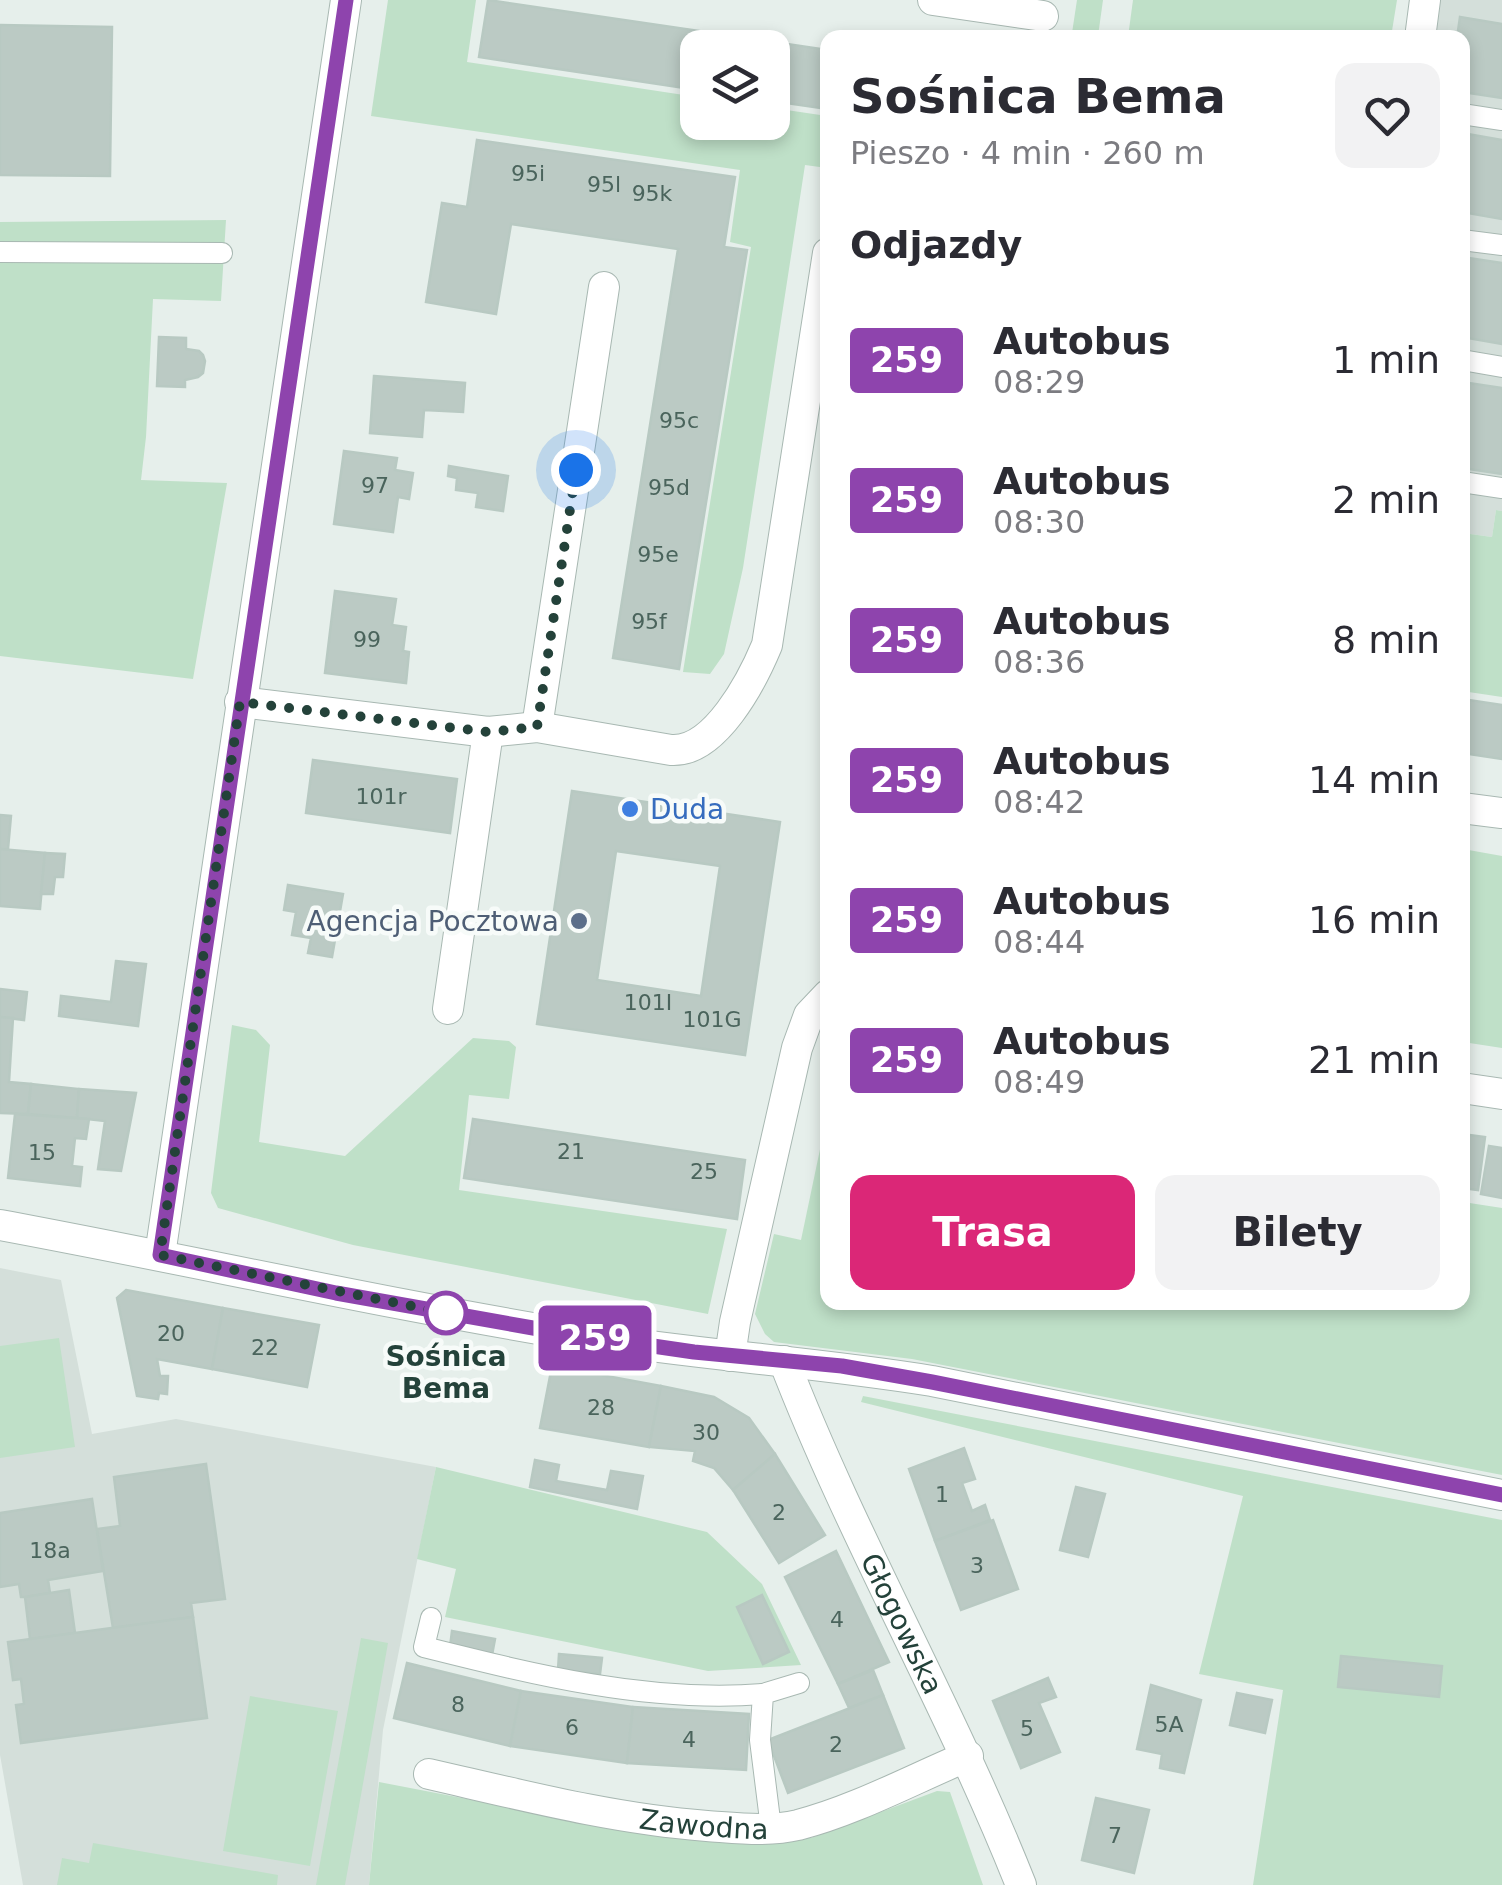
<!DOCTYPE html>
<html lang="pl">
<meta charset="utf-8">
<style>
body{margin:0;font-family:"DejaVu Sans",sans-serif;background:#f2f2f3;color:#2b2b33;height:100vh;display:flex;flex-direction:column;font-size:38px;white-space:nowrap}
*{box-sizing:border-box;margin:0}
p{font-size:32px;color:#7c7c81}
.icon{flex:none;width:55px;height:55px;fill:none;stroke:currentColor;stroke-width:2;stroke-linecap:round;stroke-linejoin:round}
.map{position:relative;flex:1;overflow:hidden}
.details{position:absolute;left:820px;top:30px;width:650px;height:1280px;display:flex;flex-direction:column;background:#fff;border-radius:20px;box-shadow:0 5px 15px #0003}
.details>*{flex:none}
.badge{padding:0 20px;border-radius:8px;font-size:35px;line-height:65px}
.fabs{position:absolute;left:680px;top:30px;display:grid;gap:20px}
.fabs a{display:grid;place-items:center;width:110px;height:110px;border-radius:20px;background:#fff;box-shadow:0 5px 15px #0003;font-size:50px}
.you{position:absolute;width:50px;height:50px;margin:-25px;border:8px solid #fff;border-radius:50%;background:#1a73e8;box-shadow:0 0 0 15px #1a73e833}
.map>.badge{position:absolute;translate:-50% -50%;box-shadow:0 0 0 5px #fff}
h2{padding:0 30px;font-size:38px;line-height:90px}
.round{display:grid;place-items:center;flex:none;width:105px;height:105px;border-radius:20px;background:#f2f2f3}
.summary{display:flex;align-items:center;justify-content:space-between;height:170px;padding:0 30px}
h1{font-size:48px;font-weight:700;line-height:75px}
.button{display:flex;gap:20px;margin-top:auto;padding:20px 30px}
.button a{flex:1;height:115px;border-radius:20px;background:#db2777;color:#fff;font-size:40px;font-weight:700;line-height:115px;text-align:center}
.button a+a{background:#f2f2f3;color:#2b2b33}
ul{padding:0;list-style:none}
li{display:flex;align-items:center;gap:30px;height:140px;padding:0 30px}
li div{flex:1}
li b{display:block;font-size:38px}
li em{font-style:normal}
li .badge{min-width:110px;font-weight:700;text-align:center}
.map>svg:first-child{display:block}
.built{fill:#d4dfda}
.green{fill:#bfe0c8}
.building{fill:#bbcac4;stroke:#b8c9c2;stroke-width:2.5;fill-rule:evenodd}
.lines{fill:none;stroke-linecap:round;stroke-linejoin:round}
.service-casing{stroke:#a8b8b2;stroke-width:22}
.minor-casing{stroke:#a8b8b2;stroke-width:32}
.tertiary-casing{stroke:#a8b8b2;stroke-width:32}
.service{stroke:#fff;stroke-width:20}
.minor{stroke:#fff;stroke-width:30}
.tertiary{stroke:#fff;stroke-width:30}
.line-casing{stroke:#fff;stroke-width:22}
.line{stroke:#8e44ad;stroke-width:15}
.walk{stroke:#24423a;stroke-width:10;stroke-dasharray:0 18}
.shop-dot{fill:#3f7fe0;stroke:#f7fbf9;stroke-width:4}
.service-dot{fill:#5c6f8a;stroke:#f7fbf9;stroke-width:4}
.stop-dot{fill:#fff;stroke:#8e44ad;stroke-width:5}
.labels{text-anchor:middle;dominant-baseline:central;stroke-width:9;stroke-linejoin:round;paint-order:stroke}
.number-label{font-size:22px;fill:#4a645c}
.shop-label{font-size:28px;fill:#366cbe;stroke:#f7fbf9;text-anchor:start}
.service-label{font-size:28px;fill:#4e5e75;stroke:#f7fbf9;text-anchor:end}
.stop-label{font-size:28px;font-weight:bold;fill:#24423a;stroke:#f7fbf9}
.street-label{font-size:28px;fill:#24423a;stroke:#f7fbf9}
</style>
<div class="map">
<svg width="1502" height="1885" viewBox="0 0 1502 1885">
<rect width="100%" height="100%" fill="#e6efeb"/>
<g class="built">
<path d="M1440,0h62v511l-6,-1 -4,27 -29,-4 -1,-495h-28z"/>
<path d="M0,1268l61,12 31,154 84,-15 260,48 -53,263 -14,155h-346l-23,-130z"/>
</g>
<g class="green">
<path d="M388,0h88l-9,62 230,35 1,25h74l1,-14 54,8v52l-22,-3 -62,403 -19,86 -14,20 -27,-2 68,-425 -21,-5 10,-72 -369,-54z"/>
<path d="M1077,0h26l-5,36 -26,-3z"/>
<path d="M1133,0h264l-6,37h-263z"/>
<path d="M226,220l-5,81 -68,-2 -7,138 -5,43 86,3 -34,196 -193,-23v-434z"/>
<path d="M1496,510l6,1v186l-40,-6 1,-158 29,4z"/>
<path d="M1463,849l39,7v192l-39,-6z"/>
<path d="M232,1025l24,5 14,15 -11,97 86,14 128,-118 36,3 7,6 -7,52 -40,-4 -10,95 268,39 -19,85 -355,-69 -135,-37 -7,-15z"/>
<path d="M827,1116l1,186h634l1,-100 39,6v267l-590,-116 -138,-17 -9,-8 -10,-20 19,-80 27,6z"/>
<path d="M59,1338l16,109 -75,11v-112z"/>
<path d="M863,1396l639,124v365h-249l30,-195 -84,-16 44,-178 -382,-94z"/>
<path d="M436,1467l271,65 55,52 39,81 -93,6 -263,-54 11,-48 -39,-10z"/>
<path d="M361,1638l27,5 -43,242h-29z"/>
<path d="M250,1696l88,15 -28,155 -87,-15z"/>
<path d="M379,1782l281,54 151,2 126,-47 13,1 33,93h-614z"/>
<path d="M93,1843l185,32 -1,10h-220l5,-27 27,5z"/>
</g>
<g class="building">
<path d="M488,0l340,50v59l-56,-8v-53h-74v42l-219,-33z"/>
<path d="M1460,17l42,7v74l-40,-6v-54h-5z"/>
<path d="M0,25l112,2 -2,149 -110,-1z"/>
<path d="M1462,133l40,7v79l-40,-7z"/>
<path d="M477,140l258,37 -11,70 23,3 -68,419 -66,-11 65,-409 -167,-25 -15,90 -70,-12 16,-99 25,4z"/>
<path d="M1462,257l40,6v81l-40,-7z"/>
<path d="M159,337l27,1v11l13,2 4,4 2,6 -2,12 -5,4 -13,3v7l-28,-1z"/>
<path d="M374,376l91,7 -2,29 -39,-2 -2,27 -52,-4z"/>
<path d="M1462,382l40,6v86l-40,-6z"/>
<path d="M344,451l53,7 -2,12 18,3 -4,26 -11,-2 -5,35 -59,-8z"/>
<path d="M449,466l59,10 -5,35 -27,-4 2,-14 -22,-3 1,-12 -9,-2z"/>
<path d="M335,591l61,8 -4,26 14,2 -3,24 6,1 -3,31 -81,-10z"/>
<path d="M1462,699l40,6v54l-40,-6z"/>
<path d="M313,760l144,19 -7,54 -144,-20z"/>
<path d="M572,791l208,31 -35,233 -208,-31zM616,851l104,15 -19,130 -104,-16z"/>
<path d="M0,815l11,1 -3,33h-8z"/>
<path d="M0,849l45,4 -5,56 -40,-3z"/>
<path d="M45,853l20,1 -2,23h-8l-2,17h-12z"/>
<path d="M288,885l55,9 -11,63 -24,-4 3,-15 -19,-3 4,-23 -12,-2z"/>
<path d="M116,961l30,3 -8,62 -79,-10 2,-20 50,6z"/>
<path d="M0,989l27,3 -3,28 -24,-3z"/>
<path d="M0,1017l13,1 -4,64 22,2 -3,30 -28,-1z"/>
<path d="M31,1084l48,5 -2,29 -49,-4z"/>
<path d="M79,1089l57,4 -15,78 -23,-2 7,-48 -28,-3z"/>
<path d="M15,1114l74,5 -3,20 -11,-1 -3,28 10,1 -2,19 -72,-8z"/>
<path d="M473,1119l272,41 -8,59 -273,-41z"/>
<path d="M1462,1134l23,3 -7,53 -16,-2z"/>
<path d="M1489,1146l13,2v50l-21,-4z"/>
<path d="M126,1290l97,18 -11,61 -55,-10 3,17h8l-1,18 -8,-1 -1,6 -21,-3 -20,-98z"/>
<path d="M223,1308l96,17 -12,62 -95,-18z"/>
<path d="M552,1366l109,20 -12,61 -109,-19z"/>
<path d="M661,1386l53,11 35,21 26,36 -42,36 -19,-22 -21,-7 2,-10 -46,-4z"/>
<path d="M964,1448l11,31 -13,4 10,28 13,-6 5,15 -55,21 -26,-72z"/>
<path d="M775,1454l50,81 -46,28 -46,-73z"/>
<path d="M535,1460l24,5 -3,16 51,9 4,-19 32,5 -6,33 -107,-22z"/>
<path d="M206,1464l19,135 -34,4 2,14 -80,11 -16,-99 23,-3 -6,-49z"/>
<path d="M1076,1487l29,7 -17,63 -28,-7z"/>
<path d="M92,1499l11,72 -55,9 2,13 -25,4h-4l-2,-13 -19,3v-74z"/>
<path d="M993,1520l25,69 -57,21 -26,-69z"/>
<path d="M836,1551l53,111 -51,22 -53,-107z"/>
<path d="M69,1590l6,43 -45,6 -5,-42z"/>
<path d="M762,1595l27,57 -26,12 -26,-57z"/>
<path d="M193,1617l14,101 -186,25 -5,-38 8,-1 -3,-25 -8,1 -5,-38z"/>
<path d="M452,1631l43,8 -3,16 -42,-8z"/>
<path d="M559,1654l43,4 -2,16 -42,-4z"/>
<path d="M1341,1656l101,10 -3,31 -101,-10z"/>
<path d="M407,1663l114,28 -11,55 -116,-28z"/>
<path d="M873,1670l10,25 -34,13 -11,-24z"/>
<path d="M1048,1678l8,19 -17,6 21,49 -39,16 -28,-67z"/>
<path d="M1151,1685l50,15 -17,73 -24,-5 2,-14 -25,-5z"/>
<path d="M521,1691l112,16 -6,56 -117,-17z"/>
<path d="M1237,1693l35,7 -7,33 -35,-8z"/>
<path d="M883,1695l21,53 -116,45 -20,-53z"/>
<path d="M633,1707l116,7 -3,56 -119,-7z"/>
<path d="M1096,1798l53,12 -15,63 -52,-13z"/>
</g>
<g class="lines">
<defs>
<g id="service">
<path d="M1462,114l40,6"/>
<path d="M1462,240l40,5"/>
<path d="M0,252l222,1"/>
<path d="M1462,360l40,7"/>
<path d="M1462,482l40,6"/>
<path d="M431,1618l-7,29c112,28 224,56 339,47"/>
<path d="M771,1828l-11,-88 3,-46 36,-11"/>
</g>
<g id="minor">
<path d="M933,0l110,16"/>
<path d="M1420,38l5,-38"/>
<path d="M240,702l248,30 49,-5 134,23c44,3 81,-69 96,-105l61,-392"/>
<path d="M537,727l67,-440"/>
<path d="M1462,808l40,5"/>
<path d="M448,1009l40,-277"/>
<path d="M1462,1088l40,6"/>
<path d="M730,1356l5,-34 62,-274 12,-33 19,-20"/>
<path id="s1" d="M784,1361c69,179 166,345 237,524"/>
<path id="s2" d="M429,1774c92,21 184,45 278,52 30,2 61,6 91,-1 58,-15 115,-46 170,-69"/>
</g>
<g id="tertiary">
<path d="M0,1225c194,36 385,79 580,111 117,19 235,26 352,45l570,114"/>
<path d="M160,1255l186,-1255"/>
</g>
</defs>
<use href="#service" class="service-casing"/>
<use href="#minor" class="minor-casing"/>
<use href="#tertiary" class="tertiary-casing"/>
<use href="#service" class="service"/>
<use href="#minor" class="minor"/>
<use href="#tertiary" class="tertiary"/>
</g>
<g class="lines">
<defs>
<path id="line" d="M346,0l-186,1255 176,38 214,38 144,21 148,14 90,16 570,113"/>
</defs>
<use href="#line" class="line-casing"/>
<use href="#line" class="line"/>
<path class="walk" d="M446,1313l-286,-58 80,-553 248,30 49,-5 39,-257"/>
</g>
<circle class="shop-dot" cx="630" cy="809" r="10"/>
<circle class="service-dot" cx="579" cy="921" r="10"/>
<circle class="stop-dot" cx="446" cy="1313" r="20"/>
<g class="labels">
<g class="number-label">
<text x="528" y="173">95i</text>
<text x="604" y="184">95l</text>
<text x="652" y="193">95k</text>
<text x="679" y="420">95c</text>
<text x="375" y="485">97</text>
<text x="669" y="487">95d</text>
<text x="658" y="554">95e</text>
<text x="649" y="621">95f</text>
<text x="367" y="639">99</text>
<text x="381" y="796">101r</text>
<text x="648" y="1002">101I</text>
<text x="712" y="1019">101G</text>
<text x="571" y="1151">21</text>
<text x="42" y="1152">15</text>
<text x="704" y="1171">25</text>
<text x="171" y="1333">20</text>
<text x="265" y="1347">22</text>
<text x="601" y="1407">28</text>
<text x="706" y="1432">30</text>
<text x="942" y="1494">1</text>
<text x="779" y="1512">2</text>
<text x="50" y="1550">18a</text>
<text x="977" y="1565">3</text>
<text x="837" y="1619">4</text>
<text x="458" y="1704">8</text>
<text x="1169" y="1724">5A</text>
<text x="572" y="1727">6</text>
<text x="1027" y="1728">5</text>
<text x="689" y="1739">4</text>
<text x="836" y="1744">2</text>
<text x="1115" y="1835">7</text>
</g>
<g class="shop-label">
<text x="650" y="809">Duda</text>
</g>
<g class="service-label">
<text x="559" y="921">Agencja Pocztowa</text>
</g>
<g class="stop-label">
<text x="446" y="1356">Sośnica<tspan x="446" dy="32">Bema</tspan></text>
</g>
<g class="street-label">
<text stroke="none"><textPath href="#s1" startOffset="288">Głogowska</textPath></text>
<text stroke="none"><textPath href="#s2" startOffset="280">Zawodna</textPath></text>
</g>
</g>
</svg>
<div class="fabs">
<a><svg class="icon" aria-label="layers" viewBox="0 0 24 24"><path d="M12 4l9 5-9 5-9-5zM3 14l9 5 9-5"/></svg></a>
</div>
<div class="you" style="left:576px;top:470px"></div>
<b class="badge" style="left:595px;top:1338px;background:#8e44ad;color:#fff">259</b>
<section class="details">
<div class="summary"><div><h1>Sośnica Bema</h1><p>Pieszo · 4 min · 260 m</p></div><a class="round"><svg class="icon" aria-label="heart" viewBox="0 0 24 24"><path d="M12 20l-8-8c-3-5 5-10 8-4 3-6 11-1 8 4z"/></svg></a></div>
<h2>Odjazdy</h2>
<ul>
<li><span class="badge" style="background:#8e44ad;color:#fff">259</span><div><b>Autobus</b><p>08:29</p></div><em>1 min</em></li>
<li><span class="badge" style="background:#8e44ad;color:#fff">259</span><div><b>Autobus</b><p>08:30</p></div><em>2 min</em></li>
<li><span class="badge" style="background:#8e44ad;color:#fff">259</span><div><b>Autobus</b><p>08:36</p></div><em>8 min</em></li>
<li><span class="badge" style="background:#8e44ad;color:#fff">259</span><div><b>Autobus</b><p>08:42</p></div><em>14 min</em></li>
<li><span class="badge" style="background:#8e44ad;color:#fff">259</span><div><b>Autobus</b><p>08:44</p></div><em>16 min</em></li>
<li><span class="badge" style="background:#8e44ad;color:#fff">259</span><div><b>Autobus</b><p>08:49</p></div><em>21 min</em></li>
</ul>
<div class="button"><a>Trasa</a><a>Bilety</a></div>
</section>
</div>
